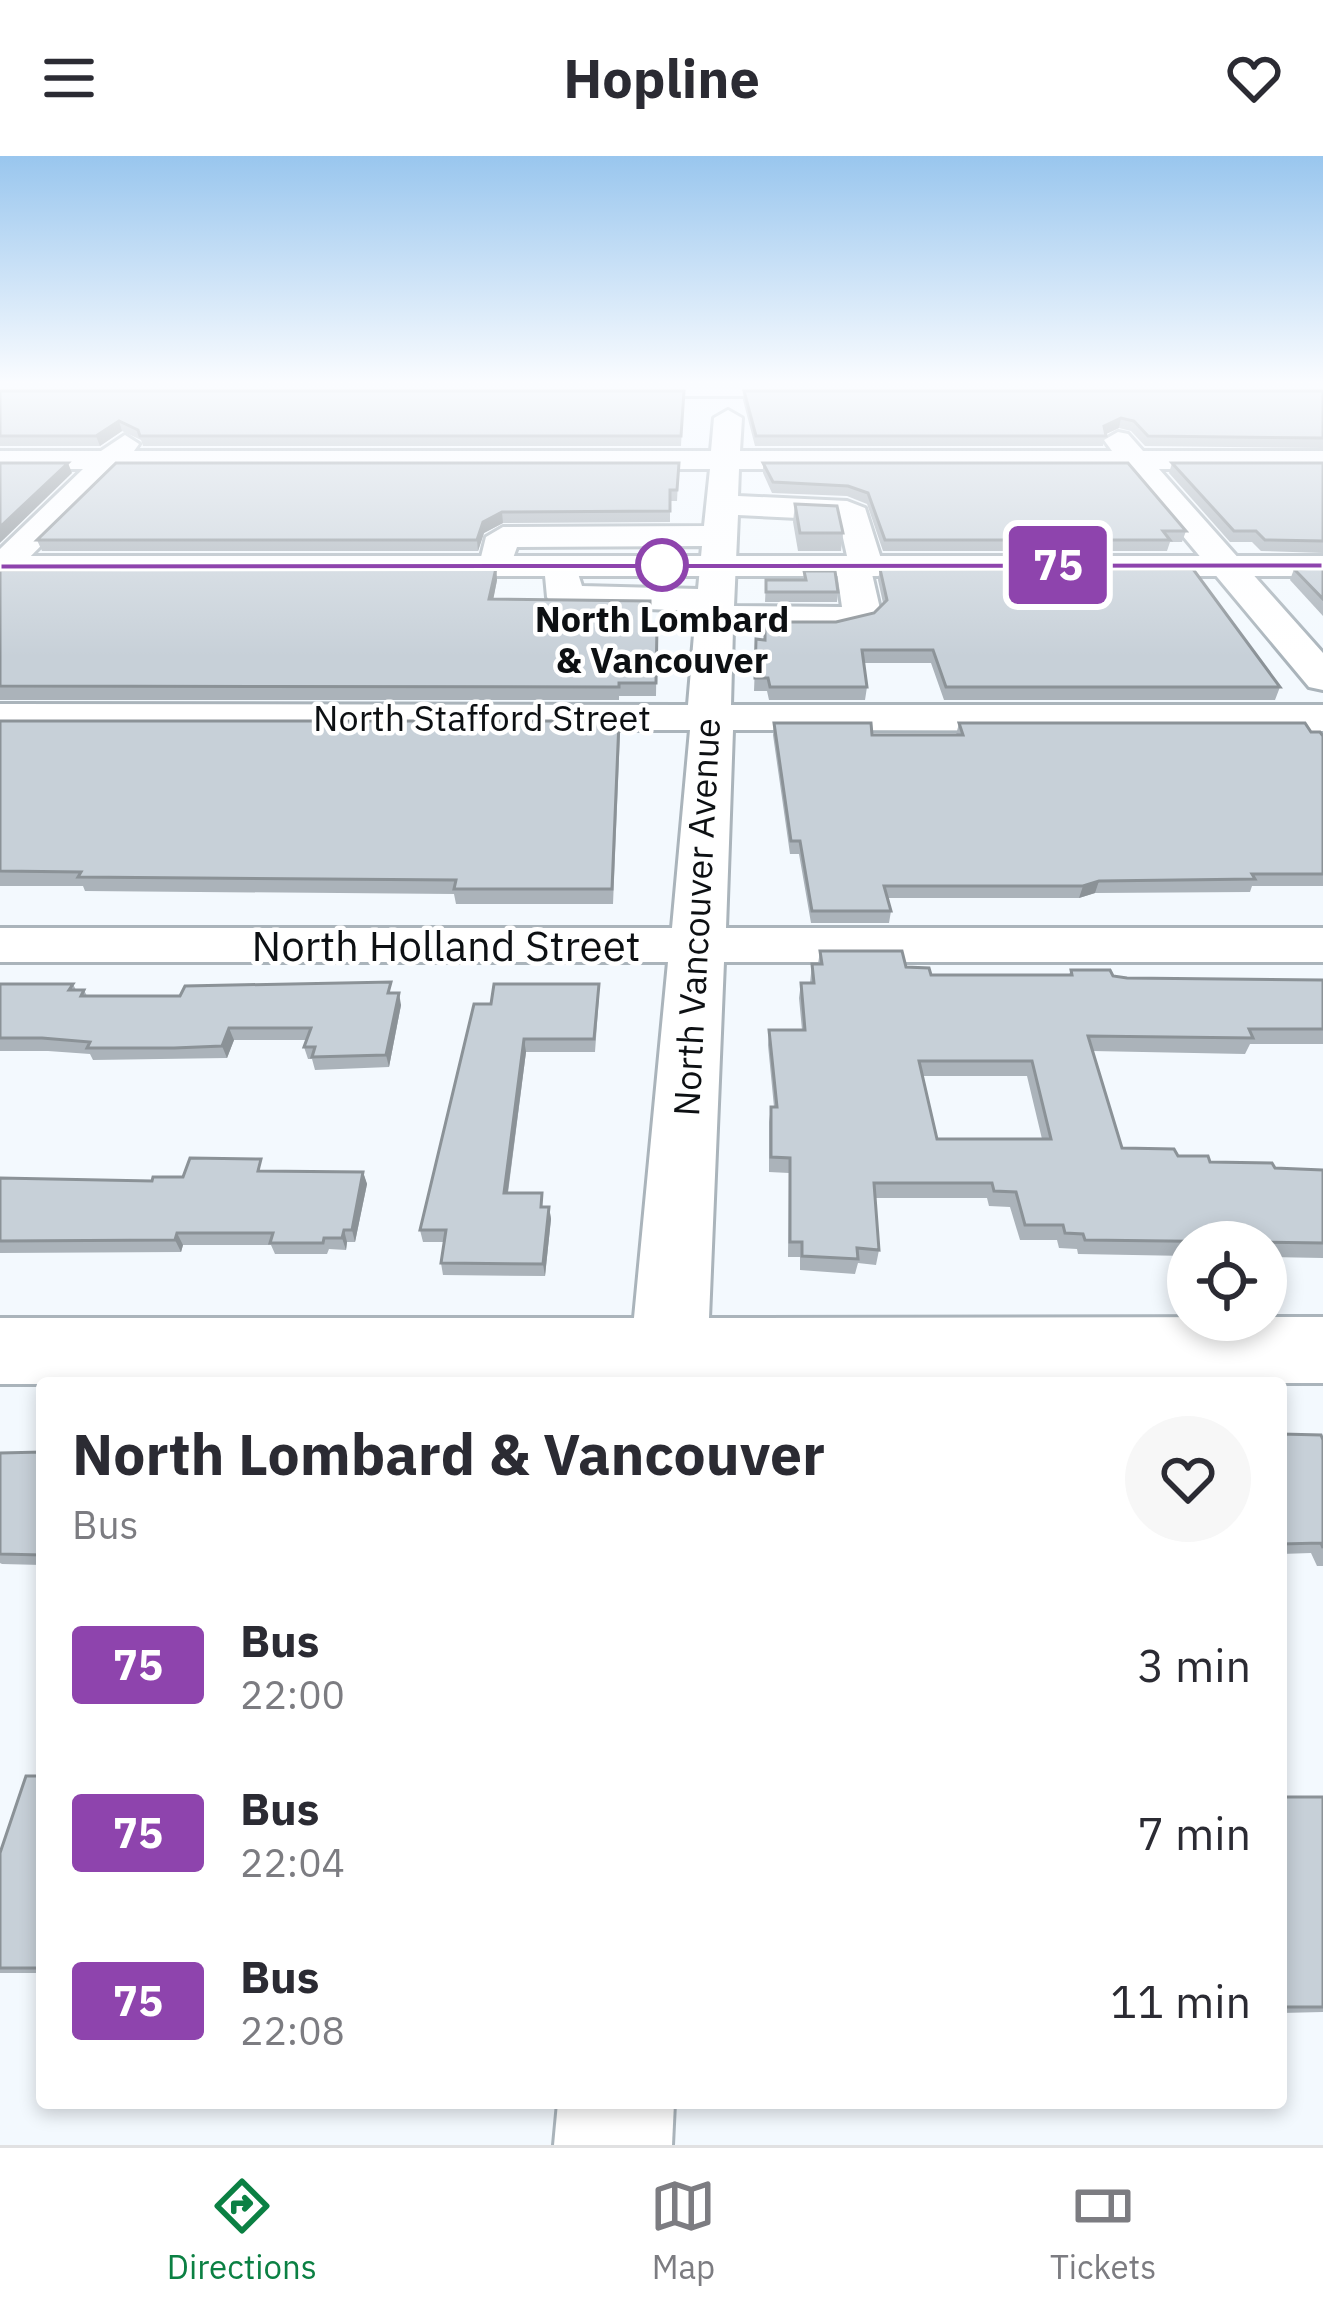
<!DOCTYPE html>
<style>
body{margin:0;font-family:"IBM Plex Sans",sans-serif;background:#f7f7f7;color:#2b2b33;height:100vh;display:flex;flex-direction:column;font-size:45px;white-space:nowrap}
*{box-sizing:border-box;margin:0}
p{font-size:39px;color:#7c7c81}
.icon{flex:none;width:66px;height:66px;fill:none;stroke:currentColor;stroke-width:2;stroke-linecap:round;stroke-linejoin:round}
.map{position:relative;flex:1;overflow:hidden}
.details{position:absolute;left:36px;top:1221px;width:1251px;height:732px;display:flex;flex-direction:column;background:#fff;border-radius:12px;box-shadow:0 6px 18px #0003}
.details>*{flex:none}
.badge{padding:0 24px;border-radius:9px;font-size:42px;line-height:78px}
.buttons{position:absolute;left:1167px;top:1065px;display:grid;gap:24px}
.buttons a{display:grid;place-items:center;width:120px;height:120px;border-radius:50%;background:#fff;box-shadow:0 6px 18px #0003;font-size:60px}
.map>.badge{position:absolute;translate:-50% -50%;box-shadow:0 0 0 6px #fff}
.round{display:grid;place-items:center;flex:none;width:126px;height:126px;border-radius:63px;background:#f7f7f7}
.summary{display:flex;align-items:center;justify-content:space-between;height:204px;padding:0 36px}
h1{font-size:57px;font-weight:700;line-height:90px}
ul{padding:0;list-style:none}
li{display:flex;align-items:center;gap:36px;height:168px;padding:0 36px}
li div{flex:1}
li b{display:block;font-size:45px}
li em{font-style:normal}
li .badge{min-width:132px;font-weight:700;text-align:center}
header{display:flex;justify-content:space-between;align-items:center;height:156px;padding:0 36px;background:#fff;font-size:54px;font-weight:700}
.menu{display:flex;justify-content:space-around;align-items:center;height:168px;border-top:3px solid #e1e1e2;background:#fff;font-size:33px;color:#7c7c81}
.menu a{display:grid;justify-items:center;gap:6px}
.menu .selected{color:#0b8043}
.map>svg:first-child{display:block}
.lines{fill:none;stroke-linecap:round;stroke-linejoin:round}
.minor-casing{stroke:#aab4bb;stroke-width:6}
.major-casing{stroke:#aab4bb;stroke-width:6}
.minor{fill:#fff;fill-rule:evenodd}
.major{fill:#fff;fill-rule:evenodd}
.wall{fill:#abb3ba;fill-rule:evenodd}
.shaded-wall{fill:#8b9297}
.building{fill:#c7d0d8;stroke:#8b9297;stroke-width:3;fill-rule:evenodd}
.line{fill:#8e44ad;stroke:#fff;stroke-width:3}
.stop-dot{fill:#fff;stroke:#8e44ad;stroke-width:6}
.labels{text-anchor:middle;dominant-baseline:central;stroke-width:9;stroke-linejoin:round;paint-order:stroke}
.far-stop-label{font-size:36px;font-weight:bold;fill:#0d1013;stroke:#fff}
.far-street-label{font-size:36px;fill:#0d1013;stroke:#fff}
.street-label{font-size:42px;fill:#0d1013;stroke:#fff}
</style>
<header><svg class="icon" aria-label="menu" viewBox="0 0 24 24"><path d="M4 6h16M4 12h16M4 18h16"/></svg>Hopline<svg class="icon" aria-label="heart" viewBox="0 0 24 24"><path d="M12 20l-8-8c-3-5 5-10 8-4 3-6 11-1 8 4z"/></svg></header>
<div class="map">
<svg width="1323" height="1989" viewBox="0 0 1323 1989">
<rect width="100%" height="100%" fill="#f3f9fe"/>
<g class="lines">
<defs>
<g id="minor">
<rect x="0" y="224" width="1323" height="16"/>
<path d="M728,254l14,8 -2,33h372l-8,-11 14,-8 10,2 15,17h180v18h-164l164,184v37l-14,-3 -182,-218h-388l-1,27 109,5 18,7 18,57 -11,9 9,39c-19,27 -116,16 -148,15l-2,77h592v26l-590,-1 -7,198h597v34h-599l-15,356 614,-1v66l-1323,1v-66h634l34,-356h-668v-34h672l18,-198h-690v-26l688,1 8,-94 -144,-6 -5,-8 -3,-32 5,-7h24l9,28 116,3 4,-43 -185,1 -9,25h-24l-5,-7 7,-28 17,-10 201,-1 6,-57h-593l-105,106 -12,4v-30l83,-80h-83v-18h101l24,-16 14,9 -5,7h577l3,-33zM738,359l101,5 8,36 -11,9 6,42 -108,-1z"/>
<path d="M558,1947h116l-2,42h-118z"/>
</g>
<rect id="major" x="0" y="400" width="1323" height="20"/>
</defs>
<use href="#minor" class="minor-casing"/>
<use href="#major" class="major-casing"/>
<use href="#minor" class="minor"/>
<use href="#major" class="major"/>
</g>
<g class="wall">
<path d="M0,235h684l-3,55h-538l-2,-6 -19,-9 -22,15h-100z"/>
<path d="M744,235h579v57l-178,-2 -14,-15 -12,-3 -14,6 -2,12h-348l-12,-46z"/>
<path d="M679,307l-2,38h-7v21l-167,1 -19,10 -6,18h-436l-5,-11z"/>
<path d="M763,307l423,68 -4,11h-12l-3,9h-284l-16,-47 -20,-8 -75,-3 -9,-20z"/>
<path d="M1172,307h151v90l-62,-2 -9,-9h-22l-61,-69z"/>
<path d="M795,348l48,29 -2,18h-43l-5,-29z"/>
<path d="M496,412l1,12 -4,19 164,27 -1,70h-37v4h-619v-130z"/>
<path d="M1323,412v48l-33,-36 4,-11z"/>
<path d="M880,413l400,118 -5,13h-331l-13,-37h-67l3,24 -2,13h-96l-2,-9h-13l2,-52 8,1 110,-27 9,-10 -5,-23z"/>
<path d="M804,415l34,21 -1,10h-72l1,-22h37z"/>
<path d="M0,565l620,13 -7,170h-157l-2,-10 -369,-3 -2,-5h-83z"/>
<path d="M774,567l98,12h84l3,-12 352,9 12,4v150h-71l-2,6 -155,1 -16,5h-191l3,13 -2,12h-78l-12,-69h-9l-17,-119z"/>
<path d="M820,795l86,16 25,8h138l2,-5 56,8 196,2v64h-73l-5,10 -153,-3 30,97 88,14 65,6 48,2v88l-57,-1v-15h-78v14l-110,-2 -1,-5 -18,-1 -2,-8h-37l-10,-33 -21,-1 -2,-8h-112l4,52 -3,15 -18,-2 -3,11 -55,-4v-13h-12l1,-84 -20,-1v-50l2,-15h3l-6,-62 1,-15h33l-3,-32 2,-15h9l2,-19h6zM922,920h105l15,63h-105z"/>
<path d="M0,828h73l3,6h8l3,6 306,-3 8,12 -12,62 -74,3 -3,-11h-4l-4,-12 2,-7h-72l-7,18 -134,2 -3,-6 -42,-3h-48z"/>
<path d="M599,840l-4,56h-69l-18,141 35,14h6l2,12 -6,57 -102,-1 -2,-12 3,-21h-21l-3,-12 71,-226z"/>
<path d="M266,1015l97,1 4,12 -12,58h-8l-1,8 -17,-1 -2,5h-52l-4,-9h-88l-2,7 -181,1v-75l152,3z"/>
<path d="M1281,1278l42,6v126h-6l-6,-13 -30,1z"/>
<path d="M42,1296v113l-40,-1 -2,-1v-110z"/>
<path d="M42,1620v197h-42v-120z"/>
<path d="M1281,1641h42v215l-42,1z"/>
</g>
<g class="shaded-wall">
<path d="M1121,262l-2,10 -17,8 2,-10z"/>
<path d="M119,265l3,10 -22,15 -4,-10z"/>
<path d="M68,307l4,10 -72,70v-16z"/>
<path d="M502,356l1,11 -19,10 -6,18 -1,-11 6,-18z"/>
<path d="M496,412l1,12 -6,31 -2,-12z"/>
<path d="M1099,725l-4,12 -16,5 4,-12z"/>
<path d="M399,837l2,12 -12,62 -3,-12z"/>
<path d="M229,872l5,12 -7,18 -5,-12z"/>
<path d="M524,883l2,13 -20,153 -2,-12z"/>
<path d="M363,1016l4,12 -12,58 -3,-12z"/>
<path d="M549,1051l2,12 -6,57 -2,-12z"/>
<path d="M344,1074l3,12 -1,8 -4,-12z"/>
<path d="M177,1077l6,12 -2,7 -6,-12z"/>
</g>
<g class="building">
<path d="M0,235h684l-3,45h-541l-2,-6 -19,-9 -23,15h-96z"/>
<path d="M744,235h579v47l-175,-2 -14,-15 -13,-3 -17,8 2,10h-350z"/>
<path d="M0,307h68l-68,64z"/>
<path d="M116,307h563l-2,27h-7v21l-168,1 -19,10 -6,18h-440z"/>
<path d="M763,307h365l58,68h-23l7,9h-285l-17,-47 -20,-7 -75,-4z"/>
<path d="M1172,307h151v78l-58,-1 -9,-9h-22z"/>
<path d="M795,348l42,2 6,27h-43z"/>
<path d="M496,412l-7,31 161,2v25h7l-1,57h-37v4l-619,-1v-116z"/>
<path d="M1323,412v31l-29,-30z"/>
<path d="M880,413h313l87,118h-334l-13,-37h-71l5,37h-97l-2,-9h-13l1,-39 9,1v-18h71l38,-9 13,-13z"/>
<path d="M804,415h31l3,21h-72v-12h40z"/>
<path d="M0,565h619l-7,168h-158l2,-9 -378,-3 3,-5 -81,-1z"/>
<path d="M774,567h97l1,12h91l-4,-12h346l6,9h9l3,4v138h-71l3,5 -156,2 -16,5h-199l7,25h-79l-12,-70h-9z"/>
<path d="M820,795h82l4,16 23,1 2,7h141l-1,-5h39l3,6 14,2 196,2v49h-74l4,9 -165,-2 34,112 52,1 4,7h30l2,6 62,1 3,5 48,2v73l-238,-3 -2,-6 -18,-1 -2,-8h-38l-9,-33 -22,-1 -2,-8h-118l5,67 -22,-2 1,11 -56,-3v-14h-12v-84l-19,-1v-50h6l-8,-77h36l-4,-47h13l-2,-19h10zM919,905h113l19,78h-114z"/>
<path d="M391,826l-3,11h11l-13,62 -74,2 3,-10h-11l7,-19h-82l-7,18 -48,2h-87l3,-6 -48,-4h-42v-54h73l-4,6h15l-3,6h99l5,-10z"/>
<path d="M494,828h105l-5,55h-70l-20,154h38l-1,14h8l-6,57 -102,-1 5,-33h-26l54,-226h17z"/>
<path d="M190,1002l71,1 -3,12 105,1 -11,58h-8l-2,8h-18l-1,5h-53l3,-10h-96l-2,7 -175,1v-63l152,3 1,-4h30z"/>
<path d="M1281,1278l40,1 2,5v108l-2,-5 -40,1z"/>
<path d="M42,1296v103l-42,-1v-101z"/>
<path d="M26,1620h16v192h-42v-115z"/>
<rect x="1281" y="1641" width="42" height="210"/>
</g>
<linearGradient id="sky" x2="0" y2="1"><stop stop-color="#99c6ee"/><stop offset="0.45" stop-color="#fafcff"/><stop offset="1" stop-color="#fafcff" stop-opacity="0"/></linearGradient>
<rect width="1323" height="501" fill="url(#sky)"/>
<path class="line" d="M1323,406v7l-1323,1v-7z"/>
<circle class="stop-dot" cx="662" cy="409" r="24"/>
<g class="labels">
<g class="far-stop-label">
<text x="662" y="462">North Lombard<tspan x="662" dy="41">&amp; Vancouver</tspan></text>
</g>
<g class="far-street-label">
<text x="482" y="561">North Stafford Street</text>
<text transform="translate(696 761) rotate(-87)">North Vancouver Avenue</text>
</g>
<g class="street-label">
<text x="446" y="789">North Holland Street</text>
</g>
</g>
</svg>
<div class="buttons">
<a><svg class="icon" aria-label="locate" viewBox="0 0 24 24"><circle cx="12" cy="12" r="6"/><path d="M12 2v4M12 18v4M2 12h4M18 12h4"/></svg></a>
</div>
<b class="badge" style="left:1058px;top:409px;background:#8e44ad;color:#fff">75</b>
<section class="details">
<div class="summary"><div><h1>North Lombard &amp; Vancouver</h1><p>Bus</p></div><a class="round"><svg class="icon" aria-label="heart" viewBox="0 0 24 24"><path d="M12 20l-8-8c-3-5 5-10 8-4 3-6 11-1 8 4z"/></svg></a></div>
<ul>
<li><span class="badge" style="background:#8e44ad;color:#fff">75</span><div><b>Bus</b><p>22:00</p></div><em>3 min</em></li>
<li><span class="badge" style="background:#8e44ad;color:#fff">75</span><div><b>Bus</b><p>22:04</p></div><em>7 min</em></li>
<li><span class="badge" style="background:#8e44ad;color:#fff">75</span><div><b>Bus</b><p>22:08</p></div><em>11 min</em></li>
</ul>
</section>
</div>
<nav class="menu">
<a class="selected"><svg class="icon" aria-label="directions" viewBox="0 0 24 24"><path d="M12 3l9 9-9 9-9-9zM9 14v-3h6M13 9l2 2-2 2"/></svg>Directions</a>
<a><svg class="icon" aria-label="map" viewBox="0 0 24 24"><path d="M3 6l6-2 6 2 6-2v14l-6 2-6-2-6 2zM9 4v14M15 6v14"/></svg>Map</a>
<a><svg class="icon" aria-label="tickets" viewBox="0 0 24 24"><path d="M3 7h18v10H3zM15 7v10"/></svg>Tickets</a>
</nav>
